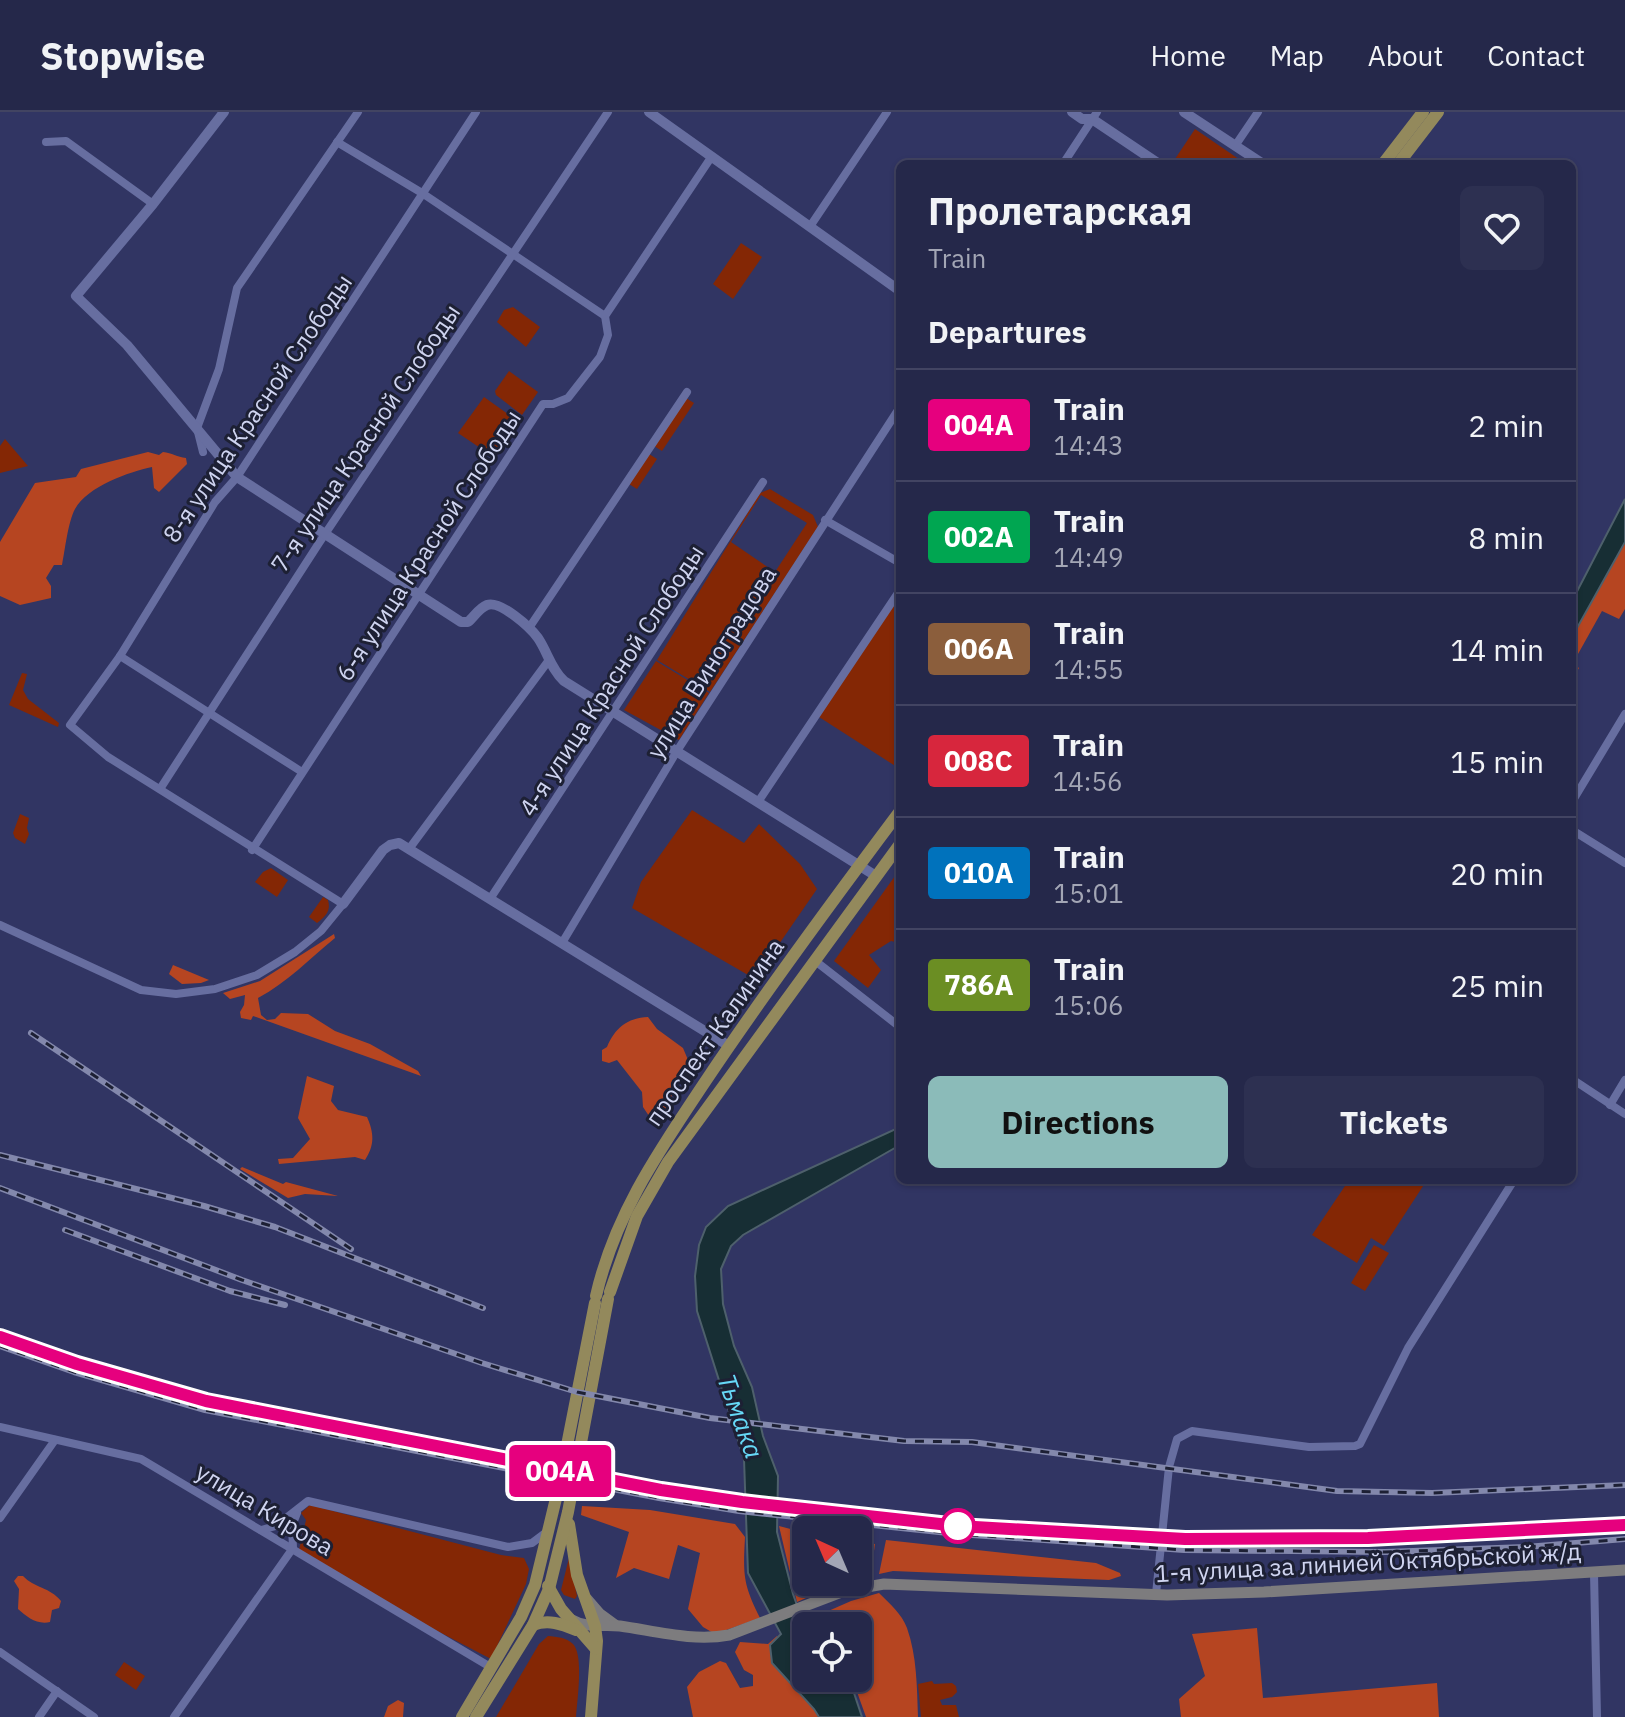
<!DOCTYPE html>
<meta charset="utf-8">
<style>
body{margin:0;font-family:"IBM Plex Sans",sans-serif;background:#2d3051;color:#f1f3f6;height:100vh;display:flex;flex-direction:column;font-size:30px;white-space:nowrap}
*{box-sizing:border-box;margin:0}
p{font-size:26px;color:#a3a6b5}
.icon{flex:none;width:44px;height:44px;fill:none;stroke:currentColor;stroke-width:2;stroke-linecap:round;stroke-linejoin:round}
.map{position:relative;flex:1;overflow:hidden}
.side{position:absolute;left:896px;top:48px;width:680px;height:1024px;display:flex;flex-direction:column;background:#25284a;border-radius:12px;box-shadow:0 2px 6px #0004,0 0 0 2px #424462}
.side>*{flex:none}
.badge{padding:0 16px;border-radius:6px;font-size:28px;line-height:52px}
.needle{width:52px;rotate:316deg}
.buttons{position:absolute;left:792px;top:1404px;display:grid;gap:16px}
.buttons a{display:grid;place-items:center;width:80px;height:80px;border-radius:12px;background:#25284a;box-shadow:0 2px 6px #0004,0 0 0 2px #424462;font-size:40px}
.map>.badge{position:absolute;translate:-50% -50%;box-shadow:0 0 0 4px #fff}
h2{padding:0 32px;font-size:30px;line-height:72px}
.round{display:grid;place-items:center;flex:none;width:84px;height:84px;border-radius:12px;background:#2d3051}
.summary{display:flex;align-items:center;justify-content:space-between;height:136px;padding:0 32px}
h1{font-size:38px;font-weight:800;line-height:60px}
.cta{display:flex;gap:16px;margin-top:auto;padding:16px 32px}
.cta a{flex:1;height:92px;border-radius:12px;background:#8bbbb9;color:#111;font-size:32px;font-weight:800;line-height:92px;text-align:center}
.cta a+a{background:#2d3051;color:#f1f3f6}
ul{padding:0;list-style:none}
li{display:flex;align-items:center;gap:24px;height:112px;padding:0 32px;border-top:2px solid #424462}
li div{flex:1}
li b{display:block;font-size:30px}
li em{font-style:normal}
li .badge{min-width:88px;font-weight:700;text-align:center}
header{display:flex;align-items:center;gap:48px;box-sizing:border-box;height:112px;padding:0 40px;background:#25284a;border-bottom:2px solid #424462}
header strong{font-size:38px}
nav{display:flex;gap:44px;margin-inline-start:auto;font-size:28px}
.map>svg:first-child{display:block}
.green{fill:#842705;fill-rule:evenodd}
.forest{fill:#b64521}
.water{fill:#172e34;stroke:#4e606c;stroke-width:2}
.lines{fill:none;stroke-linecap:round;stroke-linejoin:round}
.minor{stroke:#676ea0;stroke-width:8}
.tertiary{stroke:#676ea0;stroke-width:10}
.secondary{stroke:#7d7c7e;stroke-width:11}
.primary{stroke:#93895c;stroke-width:12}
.rail-casing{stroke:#8388ac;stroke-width:6}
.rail{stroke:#1d2034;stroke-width:3;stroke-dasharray:9;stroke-linecap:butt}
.line-casing{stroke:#fff;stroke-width:18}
.line{stroke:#e6007e;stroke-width:12}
.stop-dot{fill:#fff;stroke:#e6007e;stroke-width:4}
.labels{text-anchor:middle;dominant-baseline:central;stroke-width:6;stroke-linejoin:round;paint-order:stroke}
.street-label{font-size:24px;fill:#cfd4f0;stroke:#1d2034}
.water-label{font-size:26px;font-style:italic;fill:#66d8f6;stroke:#1d2034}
</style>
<header>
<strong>Stopwise</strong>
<nav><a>Home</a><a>Map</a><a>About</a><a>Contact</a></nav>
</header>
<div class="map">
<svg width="1625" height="1605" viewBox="0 0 1625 1605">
<rect width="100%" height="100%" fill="#313563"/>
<g class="green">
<path d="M1195,17l51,35h-63l-8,-5z"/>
<path d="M741,131l21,14 -29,42 -20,-15z"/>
<path d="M513,195l27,20 -14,20 -29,-25 7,-12z"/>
<path d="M509,259l29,21 -16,23 -26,-20 -1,-4z"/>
<path d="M484,285l28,20 -2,4 6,5 -21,32 -37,-25z"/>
<path d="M686,286l8,5 -32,48 -8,-5z"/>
<path d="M5,327l23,27 -28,7v-27z"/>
<path d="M649,342l8,5 -20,30 -8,-5z"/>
<path d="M770,377l43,26 5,12 -108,165 -53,-32 103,-167zM761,383l46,28 -32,49 -44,-30z"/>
<path d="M900,483v174l-81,-52z"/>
<path d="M656,549l53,32 -30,47 -55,-30z"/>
<path d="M22,561l5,1 -4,16 5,9 31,24 -1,4 -49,-22z"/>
<path d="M692,698l52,33 15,-19 41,40 17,25 -62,90 -123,-71 9,-26z"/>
<path d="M20,702l9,4 -2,10 2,6 -4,10 -10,-6 -2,-5z"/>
<path d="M271,756l17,12 -11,17 -22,-15 8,-10z"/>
<path d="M900,757v74l-9,-2 -22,14 12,15 -13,18 -34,-27z"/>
<path d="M323,785l5,3c3,11 -2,16 -11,23l-8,-6z"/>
<path d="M1349,1068h78l-43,66 -13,-8 -14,25 -45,-28z"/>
<path d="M1374,1133l15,8 -24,38 -14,-8z"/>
<path d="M310,1393l191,50 23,3 5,11 -3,15 -35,75 -67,-35 -125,-74 7,-30 -5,-7z"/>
<path d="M569,1446l8,38 -2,3 -11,-4 -3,-5z"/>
<path d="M548,1524c9,1 18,1 25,8 11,11 4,57 3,73h-80l43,-73z"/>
<path d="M124,1550l21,14 -9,14 -21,-15z"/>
<path d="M932,1569l2,3 18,-1 4,3 1,6 -5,5 -12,3 2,5h14l3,12h-38l-3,-33z"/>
</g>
<g class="forest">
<path d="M148,340l11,3 4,-3c9,1 14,5 23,6l1,6 -28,28 -5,-4 -2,-21c-23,5 -64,19 -77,42 -7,13 -10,41 -13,56h-8l-8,13 5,8v12l-31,7 -20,-9v-54l35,-59 41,-6 5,-8z"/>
<path d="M1625,430v67l-6,10 -17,-8 -29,52 6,5 -7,12v-43z"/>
<path d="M334,822l1,4c-26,21 -47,44 -77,60l3,17 6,5 8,-1 6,-6 27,1 27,17 35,13 48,27 3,5 -168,-60 -2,4 -10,-2 -1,-6 4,-7 1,-10 -15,4 -7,-6 37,-12z"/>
<path d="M173,853l36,15 -8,3 -19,1 -13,-10z"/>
<path d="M648,905l9,12 26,19 8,19 -19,16c2,16 -3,23 -14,35l-9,-2 -6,-9 -1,-15 -25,-32 -8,3 -7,-2v-11l5,-3c8,-19 20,-29 41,-30z"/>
<path d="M307,964l27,10 -3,15 7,9 29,7c7,16 8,28 -2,43l-10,-3 -76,7 -1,-5 15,-1 17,-19 -12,-21z"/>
<path d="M242,1055l41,17 3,-2 52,14 -33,-2 -17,4 -48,-29z"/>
<path d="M582,1394l68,4 85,14 10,13c-2,38 -2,47 15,81l-45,16 -12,-7 -15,-18 12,-56 -22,-8 -9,34 -35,-11 -18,10 13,-46 -48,-17z"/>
<path d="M779,1414l27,7v49h36l-45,20z"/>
<path d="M886,1428l210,23 24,10 1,3 -12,4 -216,-9 -14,3z"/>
<path d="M858,1430l17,2 -4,28 -13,4z"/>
<path d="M18,1464h5c11,12 27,11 38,25l-2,7 -7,2 -2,12c-13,3 -23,-5 -32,-13l1,-20 -5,-8z"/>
<path d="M879,1481c10,10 23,21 28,35 10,28 10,60 11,89h-52l-14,-39h6v-52h-35l-6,-10 34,-15z"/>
<path d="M1257,1516l6,70 174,-15 2,34h-258l-2,-18 26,-23 -13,-42z"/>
<path d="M777,1524l37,58 1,15 4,8h-126l-6,-30 12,-15 21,-11 6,2 14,25 13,-2v-11l-9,-5 -9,-18 5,-10 28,2z"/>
<path d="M398,1588l6,3 -1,14h-19l4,-11z"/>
</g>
<g class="water">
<path d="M1625,387v43l-53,95v-36z"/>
<path d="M900,1015v18l-157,90 -12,11 -10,23 2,35 11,42 18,41 11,49 15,40 -1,56 16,62 11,31 4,1 -2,52h43l13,39h-43l-5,-8 -42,-46 -2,-18 11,-11 -33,-61 -4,-114 -47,-148 -2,-35 4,-31 7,-18 22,-21z"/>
</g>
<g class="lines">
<g class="minor">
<path d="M46,30l20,-1 87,63"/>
<path d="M337,30l85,51 183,123"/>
<path d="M1235,34l23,-34"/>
<path d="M1063,52l34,-52"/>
<path d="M811,113l76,-113"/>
<path d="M203,340l-6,-24 22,-59 18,-81 121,-176"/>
<path d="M825,408l75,43"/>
<path d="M529,516l158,-236"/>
<path d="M120,544l182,116"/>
<path d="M160,677l159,-246 289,-431"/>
<path d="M758,690l142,-212"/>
<path d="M1572,690l53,-88"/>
<path d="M1572,718l53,33"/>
<path d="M409,737l140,-189"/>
<path d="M252,738l291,-446h10l15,-6 32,-41 8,-22 -3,-19 107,-160"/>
<path d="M490,787l273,-417"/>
<path d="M0,813l141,65 35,4 39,-5 42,-14 38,-23 26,-21 22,-27 -235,-147 -38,-32 50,-69 95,-154 22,-25 239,-365"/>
<path d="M562,831l115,-192 223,-344"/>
<path d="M814,848l86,67"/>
<path d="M1572,967l53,35"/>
<path d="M1610,993l15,-25"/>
<path d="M0,1315l141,32 351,209"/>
<path d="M0,1406l55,-78"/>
<path d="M261,1418l15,-4 32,-25 200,46 24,-4 16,-12"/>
<path d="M1594,1461l3,144"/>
<path d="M1156,1482l13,-127 8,-28 15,-8 117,16 46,-1 5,-2 48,-96 106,-168"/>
<path d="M0,1540l94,65"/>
<path d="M39,1605l18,-26"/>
<path d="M174,1605l119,-169 -1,-22 5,-13"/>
</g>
<g class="tertiary">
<path d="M224,0l-71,92 -77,92 51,49 110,132 224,145h7c6,-5 11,-14 19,-17 13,-5 43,22 51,33 10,15 13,31 26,43l312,195"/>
<path d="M649,0l251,179"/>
<path d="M1072,0l10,7h10l67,45"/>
<path d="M1184,0l79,52"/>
<path d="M343,792l40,-54 7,-5 9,-2 330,203"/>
</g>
<g class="secondary">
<path d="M587,1487l13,15 15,11"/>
<path d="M570,1507c17,10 32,5 50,7 35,5 74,16 109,9l115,-44 40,-7 283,11 97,-3 361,-22"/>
</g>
<g class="primary">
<path d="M1383,52l40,-52"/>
<path d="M1398,52l40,-52"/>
<path d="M610,1180l27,-76 31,-54 232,-318"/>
<path d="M596,1184c19,-83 65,-148 111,-217 61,-91 127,-180 193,-268"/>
<path d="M569,1412l8,51 18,51 2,15 -6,76"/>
<path d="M548,1474l13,23 35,40"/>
<path d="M533,1513c15,-6 29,-1 43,5"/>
<path d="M462,1605l59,-100 14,-32 24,-99 36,-183"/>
<path d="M476,1605l57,-92 16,-36 19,-77 40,-213"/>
</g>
<defs>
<g id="rail">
<path d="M31,921l320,216"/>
<path d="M0,1043l204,51 71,21 208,81"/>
<path d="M0,1076l242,92 240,83 95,29 133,26 194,23 68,1 365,49 95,2 193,-8"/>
<path d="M65,1118l165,61 55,14"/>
<path d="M0,1234l74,26 131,38 454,88 80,13 219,23 226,16 201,2 141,-5 99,-8"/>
<path d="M1277,1428l348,-15"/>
</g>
</defs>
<use href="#rail" class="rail-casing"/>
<use href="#rail" class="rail"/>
</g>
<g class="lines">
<defs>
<path id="line" d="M0,1225l77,27 129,37 455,89 81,12 216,24 227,13 183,-1 257,-13"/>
</defs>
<use href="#line" class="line-casing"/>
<use href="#line" class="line"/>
</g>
<circle class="stop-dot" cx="958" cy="1414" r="16"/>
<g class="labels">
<g class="street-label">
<text transform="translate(257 296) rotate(-56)">8-я улица Красной Слободы</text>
<text transform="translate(365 326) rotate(-56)">7-я улица Красной Слободы</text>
<text transform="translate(428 433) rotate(-57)">6-я улица Красной Слободы</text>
<text transform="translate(711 550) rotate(-58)">улица Виноградова</text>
<text transform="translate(611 568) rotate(-57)">4-я улица Красной Слободы</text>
<text transform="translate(714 920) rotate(-55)">проспект Калинина</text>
<text transform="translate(265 1397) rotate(31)">улица Кирова</text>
<text transform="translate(1368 1450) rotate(-3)">1-я улица за линией Октябрьской ж/д</text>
</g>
<g class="water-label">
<text transform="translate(741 1304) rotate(70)">Тьмака</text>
</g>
</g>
</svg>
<div class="buttons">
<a><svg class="needle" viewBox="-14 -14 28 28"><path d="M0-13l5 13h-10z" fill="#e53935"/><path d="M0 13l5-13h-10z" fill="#a3a6b5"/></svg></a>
<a><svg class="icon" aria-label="locate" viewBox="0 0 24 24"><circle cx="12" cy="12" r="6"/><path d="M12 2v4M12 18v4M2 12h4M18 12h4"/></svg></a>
</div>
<b class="badge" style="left:560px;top:1359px;background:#e6007e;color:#fff">004А</b>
<section class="side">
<div class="summary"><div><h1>Пролетарская</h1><p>Train</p></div><a class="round"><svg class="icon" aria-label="heart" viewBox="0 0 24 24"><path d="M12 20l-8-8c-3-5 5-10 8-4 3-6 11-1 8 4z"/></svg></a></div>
<h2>Departures</h2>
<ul>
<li><span class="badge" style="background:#e6007e;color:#fff">004А</span><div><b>Train</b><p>14:43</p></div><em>2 min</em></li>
<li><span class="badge" style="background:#00a651;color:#fff">002А</span><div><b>Train</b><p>14:49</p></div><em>8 min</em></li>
<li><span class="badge" style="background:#8b5e3c;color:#fff">006А</span><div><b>Train</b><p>14:55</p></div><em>14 min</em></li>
<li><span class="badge" style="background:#d7263d;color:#fff">008С</span><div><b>Train</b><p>14:56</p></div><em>15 min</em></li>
<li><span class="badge" style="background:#0072bc;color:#fff">010А</span><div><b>Train</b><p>15:01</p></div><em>20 min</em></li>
<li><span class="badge" style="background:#6b8e23;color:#fff">786А</span><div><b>Train</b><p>15:06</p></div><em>25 min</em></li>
</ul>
<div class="cta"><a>Directions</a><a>Tickets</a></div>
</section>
</div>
